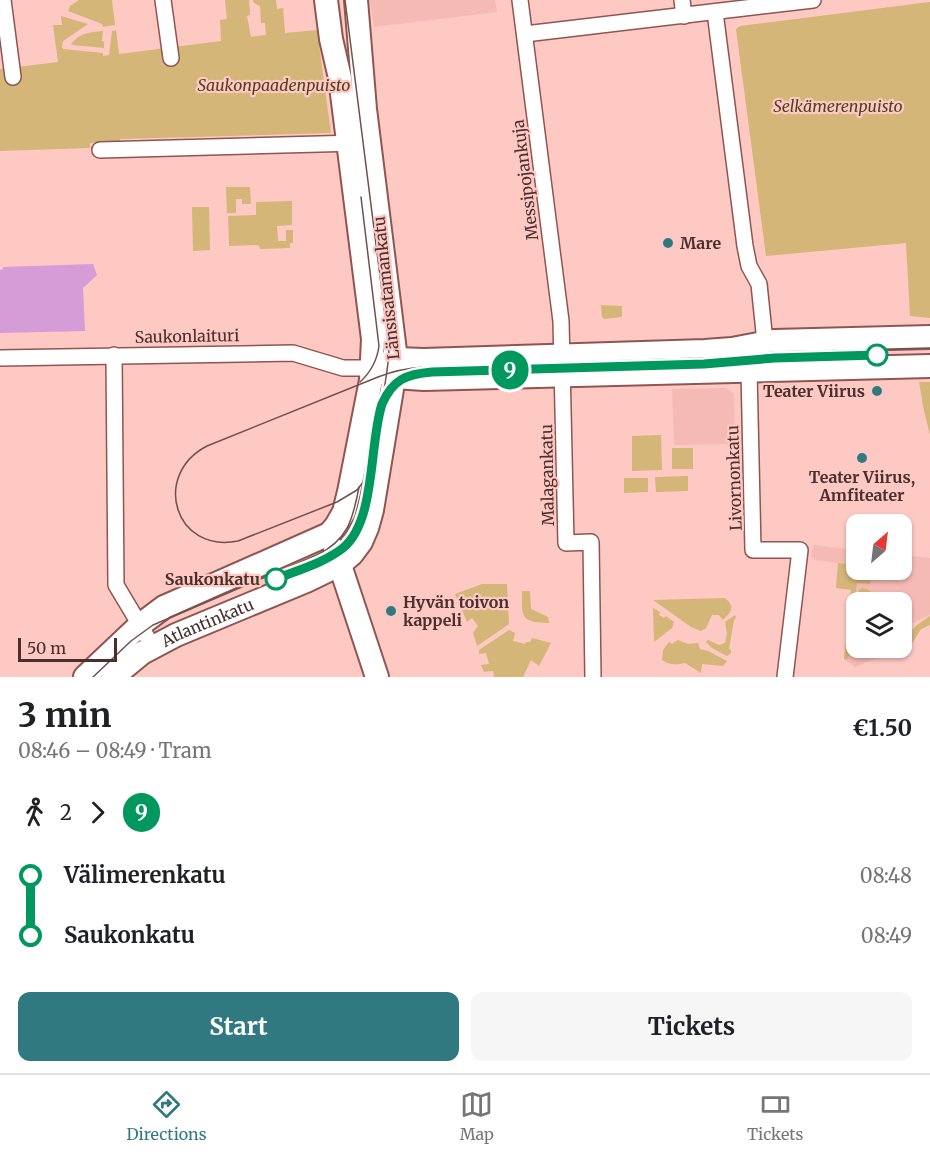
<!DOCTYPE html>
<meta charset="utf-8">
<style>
body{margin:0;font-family:Merriweather,serif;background:#f6f6f6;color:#202124;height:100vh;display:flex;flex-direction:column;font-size:22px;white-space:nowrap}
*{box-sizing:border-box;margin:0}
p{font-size:20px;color:#757577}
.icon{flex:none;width:33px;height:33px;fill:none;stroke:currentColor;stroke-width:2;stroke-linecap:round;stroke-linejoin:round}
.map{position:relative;height:677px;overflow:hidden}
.drawer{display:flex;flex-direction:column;background:#fff;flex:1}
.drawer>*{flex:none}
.badge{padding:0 12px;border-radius:20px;font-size:21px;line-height:39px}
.needle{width:39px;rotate:28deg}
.tools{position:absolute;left:846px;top:514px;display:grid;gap:12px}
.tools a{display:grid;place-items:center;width:66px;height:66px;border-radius:12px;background:#fff;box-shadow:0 2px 4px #0004;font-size:30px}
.scale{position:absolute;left:18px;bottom:15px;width:99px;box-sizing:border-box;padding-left:6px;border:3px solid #492f2d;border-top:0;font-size:16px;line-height:21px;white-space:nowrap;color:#492f2d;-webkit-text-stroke:4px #fec8c3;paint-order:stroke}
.map>.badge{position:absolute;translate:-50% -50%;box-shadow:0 0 0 3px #fff}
.legs{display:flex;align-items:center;gap:9px;height:66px;padding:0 18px;font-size:20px}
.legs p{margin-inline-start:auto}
.headline{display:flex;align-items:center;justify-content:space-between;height:102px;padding:0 18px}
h1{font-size:33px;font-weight:700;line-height:45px}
.primary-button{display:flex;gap:12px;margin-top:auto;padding:12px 18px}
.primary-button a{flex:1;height:69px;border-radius:12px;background:#317981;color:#fff;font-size:24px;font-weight:700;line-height:69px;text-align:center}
.primary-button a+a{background:#f6f6f6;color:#202124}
ul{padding:0 18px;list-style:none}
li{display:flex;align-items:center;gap:21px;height:60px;font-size:22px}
li i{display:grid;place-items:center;width:9px;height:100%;margin:0 8px;background:currentColor}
li i::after{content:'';width:15px;height:15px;margin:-8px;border:4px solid;border-radius:50%;background:#fff}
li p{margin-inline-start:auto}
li:first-child i{background:linear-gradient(#0000 50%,currentColor 0)}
li:last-child i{background:linear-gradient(currentColor 50%,#0000 0)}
.tab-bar{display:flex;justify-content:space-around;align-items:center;height:84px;border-top:2px solid #e0e0e0;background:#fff;font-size:16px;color:#757577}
.tab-bar a{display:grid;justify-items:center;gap:3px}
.tab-bar .active{color:#317981}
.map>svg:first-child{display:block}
.built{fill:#f5bab4}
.green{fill:#d3b678}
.water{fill:#d59cd8}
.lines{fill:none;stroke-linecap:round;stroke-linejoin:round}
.street-casing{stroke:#8f5551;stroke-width:18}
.secondary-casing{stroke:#8f5551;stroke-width:26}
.street{stroke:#fff;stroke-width:15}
.secondary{stroke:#fff;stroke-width:22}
.tram{stroke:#70504d;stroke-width:1.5}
.line-1-casing{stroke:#fff;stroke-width:14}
.line-1{stroke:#00985f;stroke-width:9}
.poi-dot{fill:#317981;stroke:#fec8c3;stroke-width:2}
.stop-1-dot{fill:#fff;stroke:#00985f;stroke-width:3}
.labels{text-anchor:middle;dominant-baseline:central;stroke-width:4.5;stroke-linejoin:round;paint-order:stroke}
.park-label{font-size:16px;font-style:italic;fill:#50411f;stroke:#fec8c3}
.street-label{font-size:16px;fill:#492f2d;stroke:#fec8c3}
.poi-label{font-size:16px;font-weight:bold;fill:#492f2d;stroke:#fec8c3;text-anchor:start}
.stop-label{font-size:16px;font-weight:bold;fill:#492f2d;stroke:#fec8c3;text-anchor:end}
</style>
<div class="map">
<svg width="930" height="677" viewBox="0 0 930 677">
<rect width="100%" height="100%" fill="#fec8c3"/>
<g class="built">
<path d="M370,0h125l2,12 -123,15z"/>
<path d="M726,388l8,6 1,50 -61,1 -2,-56z"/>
<path d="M813,545l43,5v20h46v-15l28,3v57l-18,8 -10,10v-30h-46v45h32l-6,8 -27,11 -11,-8 10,-94 -40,-5v-2l-3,-1z"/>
</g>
<g class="green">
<path d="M79,0h33l3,25 -12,2 -1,-3 -34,-13 2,-5z"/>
<path d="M225,0h24l1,15 -3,1 4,21 15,-2 -1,-12h-4l-1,-17 -6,-3 -1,-3h23l1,9 6,-1 2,25 32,-3 14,103 -211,6v3l-30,1v5l-90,3v-82l58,-7 -5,-37h9l-1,-9 27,8 -25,17 -1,6 1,2 40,4v3l6,-1 3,-24 4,-1 3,24 102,-13 -1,-21 7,-1z"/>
<path d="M930,2v316l-20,-2 -4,-73 -140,13 -30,-227 4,-3z"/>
<path d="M103,31l-1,10 2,1v6l-31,-3 -2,-1c9,-11 18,-12 32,-13z"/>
<path d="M226,187h24l1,17h-9v-5h-6v14h-9z"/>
<path d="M292,201v24l-15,1 1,15h8v-11h7v13h-3v5l-30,1 -1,-4 -30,1 -1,-30 28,-1v-13z"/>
<path d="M192,207h17l1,43 -17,1z"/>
<path d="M601,305l21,1v10l-1,1 -17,2 -2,-2z"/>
<path d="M919,382h11v53l-6,-24z"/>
<path d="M661,435l1,35 -30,1v-35z"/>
<rect x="672" y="448" width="21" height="21"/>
<path d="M688,476v15l-32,1 -1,-15z"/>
<path d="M624,478h24v14l-24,1z"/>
<path d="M838,563l16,2 -1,13 18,1 -1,5 -13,-1 -3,21 2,1v34l-9,21 -3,-1 7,-69 -15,-2z"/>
<path d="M482,584h25l2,40 -32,22 -4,-13 5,-7 -6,-8 -5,4 -12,-28z"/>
<path d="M862,588c8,1 13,5 12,13l-2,2h-8l-4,-5 -1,-8z"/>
<path d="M522,591h8l1,18 17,8 1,6c-29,-1 -27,-5 -27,-32z"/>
<path d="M725,598c11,9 6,14 -2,22l-4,-5h-7l-6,13 -5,3 -10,-4 -38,-27z"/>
<path d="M653,608l7,4 -1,3 5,3 2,-2 8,6 -2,6 -18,14z"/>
<path d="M735,615l1,3 -2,2 -5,29 2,1v3l-4,3 -15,-8 -6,-6 2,-2 11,5 6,-2 2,-10 -2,-11z"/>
<path d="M930,616v9l-9,4 -8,13 -2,1 -6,-6 12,-12z"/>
<path d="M509,630l6,3 -2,8 12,3 1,-2h4l2,-4 19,5 -12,23 -8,-6 -8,17h-29l-1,-6 -9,1 -3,-7 8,-1 -3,-11 -7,1v-4z"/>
<path d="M678,640l10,4 10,-1 2,6 8,2 19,10 -4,5 -21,-2 -1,9 -16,-10c-9,2 -16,2 -23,-3l1,-10 6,-8 3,2z"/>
</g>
<path class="water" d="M93,264l4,11 -14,13 2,43 -85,2v-63l3,-1v-2z"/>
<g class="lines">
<defs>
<g id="street">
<path d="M3,0l10,77"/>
<path d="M163,0l8,58"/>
<path d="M520,0l41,321 5,222 25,-1 2,135"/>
<path d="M682,0l2,16"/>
<path d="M715,12l30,234 4,20 10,18 6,58 -16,29 4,179h47l-15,127"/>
<path d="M525,34l288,-34"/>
<path d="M100,150l257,-7"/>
<path d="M114,355l2,230 37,62"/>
<path d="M0,358l293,-5 50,15h29"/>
</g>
<g id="secondary">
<path d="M382,365l14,-6 28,1 281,-9 27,-2 42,-8 156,-4"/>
<path d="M381,372l13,5 30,2 506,-13"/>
<path d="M335,550l42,127"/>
<path d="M85,677l55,-52 24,-18 165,-73 7,-8 8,-14 5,-20 22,-112 2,-41 -33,-261 -9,-39 -5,-39"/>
<path id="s1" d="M113,677l29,-24 34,-18 130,-54 33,-16 13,-11 9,-12 6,-14 5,-18 22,-133 2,-18 -31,-250 -9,-109"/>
</g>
</defs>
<use href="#street" class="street-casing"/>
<use href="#secondary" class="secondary-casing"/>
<use href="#street" class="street"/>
<use href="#secondary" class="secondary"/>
<g class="tram">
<path d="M345,0l44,347c0,13 -2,25 -4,37l-15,83 -6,14 -7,9 -20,12 -99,39c-63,13 -87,-66 -31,-95l171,-69c15,-6 30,-9 46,-10l307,-10 43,-5 156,-4"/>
<path d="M360,382c11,-10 17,-21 19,-36l-18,-149"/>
<path d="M385,399c9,-15 17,-23 34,-26"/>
<path d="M337,552c27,-18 29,-48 34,-77"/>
<path d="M93,677l38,-36 22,-16 164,-70c31,-15 36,-36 42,-68"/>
</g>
</g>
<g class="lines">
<defs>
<path id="line-1" d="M276,579c22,-9 48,-16 67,-31 33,-27 26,-104 39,-144 11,-25 25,-30 50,-32l272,-8 71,-6 102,-3"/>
</defs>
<use href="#line-1" class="line-1-casing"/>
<use href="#line-1" class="line-1"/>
</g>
<g class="poi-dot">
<circle cx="668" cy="243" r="6"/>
<circle cx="877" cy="391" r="6"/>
<circle cx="862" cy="458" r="6"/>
<circle cx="391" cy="611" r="6"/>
</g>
<g class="stop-1-dot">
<circle cx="877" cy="355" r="10"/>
<circle cx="276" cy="579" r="10"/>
</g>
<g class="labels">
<g class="park-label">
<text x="274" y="85">Saukonpaadenpuisto</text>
<text x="838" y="106">Selkämerenpuisto</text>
</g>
<g class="street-label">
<text transform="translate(525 180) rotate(-97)">Messipojankuja</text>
<text transform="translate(386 288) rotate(-96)">Länsisatamankatu</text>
<text transform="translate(187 336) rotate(-1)">Saukonlaituri</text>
<text transform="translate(547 475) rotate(-91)">Malagankatu</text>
<text transform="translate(734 478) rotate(-92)">Livornonkatu</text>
<text stroke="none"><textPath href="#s1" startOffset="110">Atlantinkatu</textPath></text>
</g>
<g class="poi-label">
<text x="680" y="243">Mare</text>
<text x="865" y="391" text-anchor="end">Teater Viirus</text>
<text x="862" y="477" text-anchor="middle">Teater Viirus,<tspan x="862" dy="18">Amfiteater</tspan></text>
<text x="403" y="602">Hyvän toivon<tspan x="403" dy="18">kappeli</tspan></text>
</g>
<g class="stop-label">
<text x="260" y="579">Saukonkatu</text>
</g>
</g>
</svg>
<div class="tools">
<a><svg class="needle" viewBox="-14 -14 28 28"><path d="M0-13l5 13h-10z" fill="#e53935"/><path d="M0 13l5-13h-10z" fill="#757577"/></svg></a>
<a><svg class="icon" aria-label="layers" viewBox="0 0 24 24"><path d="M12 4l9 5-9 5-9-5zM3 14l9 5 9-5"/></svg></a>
</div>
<div class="scale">50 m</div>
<b class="badge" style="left:510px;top:370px;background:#00985f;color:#fff">9</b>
</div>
<section class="drawer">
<div class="headline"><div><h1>3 min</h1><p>08:46 – 08:49 · Tram</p></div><b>€1.50</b></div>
<div class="legs"><svg class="icon" aria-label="walk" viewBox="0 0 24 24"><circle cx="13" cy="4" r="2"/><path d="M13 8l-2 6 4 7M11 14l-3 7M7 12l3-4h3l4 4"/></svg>2<svg class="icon" aria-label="forward" viewBox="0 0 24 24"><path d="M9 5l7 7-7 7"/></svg><b class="badge" style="background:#00985f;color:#fff">9</b></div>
<ul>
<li><i style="color:#00985f"></i><b>Välimerenkatu</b><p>08:48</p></li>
<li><i style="color:#00985f"></i><b>Saukonkatu</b><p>08:49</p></li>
</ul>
<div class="primary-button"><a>Start</a><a>Tickets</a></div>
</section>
<nav class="tab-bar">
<a class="active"><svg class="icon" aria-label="directions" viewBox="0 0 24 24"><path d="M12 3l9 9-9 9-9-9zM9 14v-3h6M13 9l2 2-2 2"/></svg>Directions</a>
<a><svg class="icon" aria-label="map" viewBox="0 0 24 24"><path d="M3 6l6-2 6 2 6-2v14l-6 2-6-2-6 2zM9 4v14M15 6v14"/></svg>Map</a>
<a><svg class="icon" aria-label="tickets" viewBox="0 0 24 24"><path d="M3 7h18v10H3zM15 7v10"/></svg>Tickets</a>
</nav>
